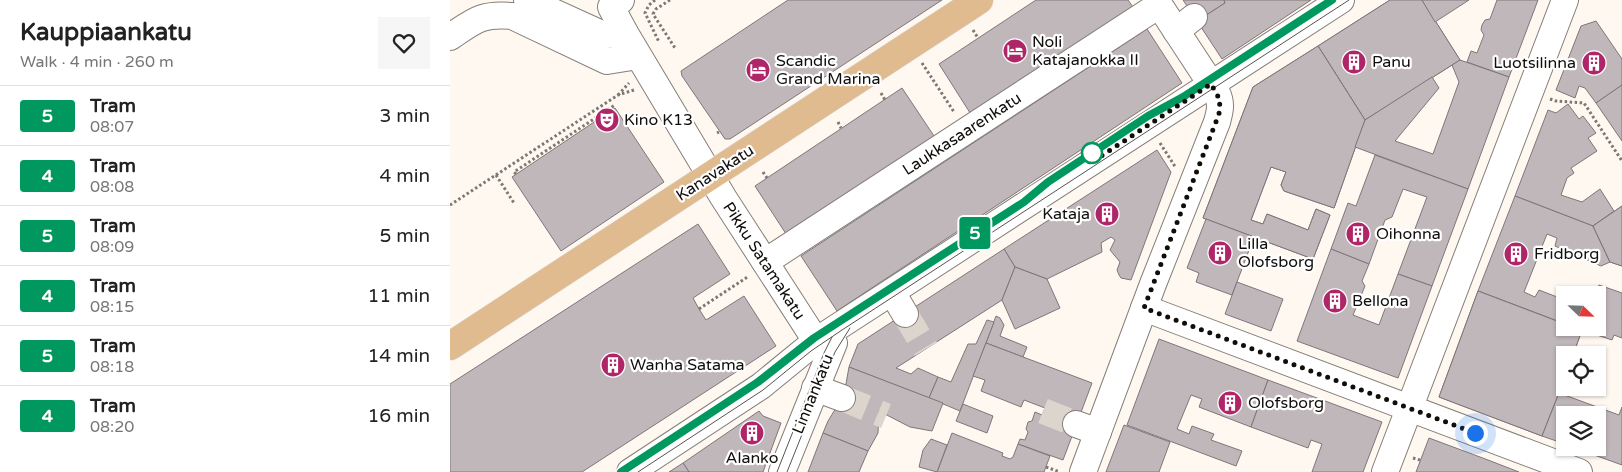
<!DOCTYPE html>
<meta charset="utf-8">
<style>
body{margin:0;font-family:"Varela Round",sans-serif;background:#f6f6f6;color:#222;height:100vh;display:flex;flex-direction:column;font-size:19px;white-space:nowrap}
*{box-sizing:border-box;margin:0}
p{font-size:16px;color:#767676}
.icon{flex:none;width:28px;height:28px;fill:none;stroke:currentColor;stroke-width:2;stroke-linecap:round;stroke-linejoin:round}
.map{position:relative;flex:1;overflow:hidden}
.sheet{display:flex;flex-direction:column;background:#fff;width:450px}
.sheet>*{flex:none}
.badge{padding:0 10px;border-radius:4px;font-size:18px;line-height:32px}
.needle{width:32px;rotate:113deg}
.buttons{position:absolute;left:1106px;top:286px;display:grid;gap:10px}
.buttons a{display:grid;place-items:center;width:50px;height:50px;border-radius:0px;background:#fff;box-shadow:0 1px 4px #0004;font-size:25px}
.you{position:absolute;width:25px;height:25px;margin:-12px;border:4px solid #fff;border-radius:50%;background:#1a73e8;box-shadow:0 0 0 8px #1a73e833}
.map>.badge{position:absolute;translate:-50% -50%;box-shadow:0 0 0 2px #fff}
.round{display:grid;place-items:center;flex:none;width:52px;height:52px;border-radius:0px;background:#f6f6f6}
.summary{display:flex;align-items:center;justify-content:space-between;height:85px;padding:0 20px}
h1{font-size:24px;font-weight:700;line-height:38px}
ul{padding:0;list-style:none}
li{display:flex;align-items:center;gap:15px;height:60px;padding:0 20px;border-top:1px solid #e0e0e0}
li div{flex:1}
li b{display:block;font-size:19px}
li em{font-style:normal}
li .badge{min-width:55px;font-weight:700;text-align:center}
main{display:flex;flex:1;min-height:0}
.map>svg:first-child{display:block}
.building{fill:#c0b7bb;stroke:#7e767a;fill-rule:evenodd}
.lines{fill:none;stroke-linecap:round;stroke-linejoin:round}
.minor-tunnel{stroke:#dbd5ce;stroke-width:26;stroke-dasharray:26 13;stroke-linecap:butt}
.minor-casing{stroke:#857f78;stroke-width:28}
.major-casing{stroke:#d9d8d8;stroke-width:29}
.path{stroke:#7c7873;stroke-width:3;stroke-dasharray:2.5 2.5;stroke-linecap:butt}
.minor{stroke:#fff;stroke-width:26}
.major{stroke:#e0bb90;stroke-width:28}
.tram{stroke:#575450;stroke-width:1}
.line-casing{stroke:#fff;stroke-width:11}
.line{stroke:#00985f;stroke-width:8}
.walk{stroke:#100e0b;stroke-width:5;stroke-dasharray:0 9}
.stop-dot{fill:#fff;stroke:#00985f;stroke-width:2.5}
.labels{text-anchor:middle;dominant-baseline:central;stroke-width:4.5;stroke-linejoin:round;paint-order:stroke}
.poi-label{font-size:16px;fill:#100e0b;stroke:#fff;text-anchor:start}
.street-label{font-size:16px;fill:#100e0b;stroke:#fff}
</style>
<main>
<section class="sheet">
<div class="summary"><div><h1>Kauppiaankatu</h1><p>Walk · 4 min · 260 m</p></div><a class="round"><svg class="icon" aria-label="heart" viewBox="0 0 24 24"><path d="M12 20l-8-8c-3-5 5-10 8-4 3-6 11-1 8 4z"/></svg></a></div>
<ul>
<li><span class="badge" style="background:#00985f;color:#fff">5</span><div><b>Tram</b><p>08:07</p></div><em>3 min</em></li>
<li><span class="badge" style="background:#00985f;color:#fff">4</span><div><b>Tram</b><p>08:08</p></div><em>4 min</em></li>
<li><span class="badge" style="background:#00985f;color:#fff">5</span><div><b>Tram</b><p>08:09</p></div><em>5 min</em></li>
<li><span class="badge" style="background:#00985f;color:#fff">4</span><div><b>Tram</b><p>08:15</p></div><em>11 min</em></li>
<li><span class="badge" style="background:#00985f;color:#fff">5</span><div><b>Tram</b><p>08:18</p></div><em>14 min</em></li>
<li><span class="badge" style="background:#00985f;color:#fff">4</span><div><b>Tram</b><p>08:20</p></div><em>16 min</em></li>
</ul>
</section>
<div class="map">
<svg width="1172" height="472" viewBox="0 0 1172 472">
<rect width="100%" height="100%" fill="#fff8f1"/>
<g class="building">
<path d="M338,0h154l-212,139h-5l-43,-63 -1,-5z"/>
<path d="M586,0h92l7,10 -163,106 -33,-52z"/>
<path d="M733,0h41l1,3 -28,18z"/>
<path d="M774,0h87l-89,59 -25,-38 28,-18z"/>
<path d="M940,0h32l38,60 -95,60 -47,-74zM971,36l13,20 -65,42 -13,-20z"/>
<path d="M940,0h32l38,60 -95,60 -47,-74z"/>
<path d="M972,0h47l-34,22z"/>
<path d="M1047,0h41l-29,77 -42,-15 4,-11 6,2 7,-18 -3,-5 1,-5 3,-5 5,-1z"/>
<path d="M1146,21l26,38v26l-26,18 -11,-15 -6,-2 -4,12 -19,-8 25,-64z"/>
<path d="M697,29l35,54 -345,228 -36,-55z"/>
<path d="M868,46l47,74 -31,88 -50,-17 -3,-6 5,-13 -15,-5 -20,53 12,4 4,-10 41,16 8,-21 14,6 -17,44 -110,-41 50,-131zM879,97h5l4,7 -1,7 8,14 -13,34 -10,-3 3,-6 -27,-11 -4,9 -4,-2 -3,-9 1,-8 36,-21 2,-8z"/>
<path d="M868,46l47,74 -31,88 -50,-17 -3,-6 5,-13 -15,-5 -20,53 12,4 4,-10 41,16 8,-21 14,6 -17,44 -110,-41 50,-131z"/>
<path d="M1010,60l49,17 -41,112 -113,-42 10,-27 67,-43 7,11 -44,53 38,13 26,-72 -7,-17z"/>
<path d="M1172,85v56l-26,-38z"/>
<path d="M452,88l34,51 -148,98 -33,-51z"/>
<path d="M1118,104l11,15 4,-3 13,17 -8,5 9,13 -26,17 3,5 -7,5 -6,17 21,7 18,-13 14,22 -21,15 -78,-30 33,-86 8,3z"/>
<path d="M165,108l49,74 -103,69 -49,-74z"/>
<path d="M707,150l14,22 -40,108 -10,-2 -2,-3 -2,-5 3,-8 -10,-12 5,-10 -4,-3 -10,6 1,9 -55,27 -32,-12 -11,-18z"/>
<path d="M925,155l93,34 -36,97 -34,-12 29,-77 -24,-8 -11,28 -7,3 -16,44 -38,-15 17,-46 8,3z"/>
<path d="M1065,196l78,30 17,36 -9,4 -46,-20 2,-8 -10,-4 -23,58 11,5 4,-7 26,10v24l-87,-33z"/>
<path d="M1172,206v60l-12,-4 -17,-36z"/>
<path d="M1172,206v60l-12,-4 -17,-36z"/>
<path d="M756,219l48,18 -22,58 -36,-13 3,-9 -12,-5z"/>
<path d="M248,224l32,50 -37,24 6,11 7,11 38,-24 32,50 -194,126h-132v-88z"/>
<path d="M554,249l11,18 -13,33 -106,68 15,6 7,-6 20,9 -9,21 -80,-31 9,-23z"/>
<path d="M881,249l38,15 -7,17 3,5 -12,29 26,10 19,-51 34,12 -34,92 -101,-37z"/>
<path d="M565,267l32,12 13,29 -45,21 -13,-29z"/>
<path d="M787,282l46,17 -12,32 -46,-17z"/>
<path d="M1149,285l23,8v45l-8,-3 -2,5 -30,-10 1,-2h15v-33h-3z"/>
<path d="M1028,291l87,33v4h10l7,2 -9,25h-8v22l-23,59 -103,-39zM1062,321l20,7 -2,5 10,4 2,-5 14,5 -18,49 -27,-9 -2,-7 -3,-1 -6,3 -10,-3 5,-10 4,-16 4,2 4,-4z"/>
<path d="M1028,291l87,33v4h10l7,2 -9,25h-8v22l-23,59 -103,-39z"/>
<path d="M546,316l4,2 4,7 -4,11 27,11 -4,10 -37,-14z"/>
<path d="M537,320l7,2 -34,89 -31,-13 9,-21 13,5 17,-38h8z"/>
<path d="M709,339l109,41 -17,47 -52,-20 3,-8 -11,-4 -14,34 12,5 3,-8 22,8 -3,6 31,11 -6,15 -109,-41z"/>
<path d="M536,343l106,40 -29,77 -45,-16 2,-5 5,1 3,-8 -2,-3 2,-7 4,-1 3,-9 7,3 3,-7 -21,-8 -3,7 -40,-16 4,-11 -12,-4z"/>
<path d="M399,367l94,36 -11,28 -22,-4 -31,-16 -1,22 -10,18 -45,-18 5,-12 16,-26z"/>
<path d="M818,380l114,42 -19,50h-51l10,-28 -11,-4 -3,8 -57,-21z"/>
<path d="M1109,393l60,22 3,-8v58l-47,-17h23v-33h-33v29l-23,-8z"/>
<path d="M513,404l30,12 -6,17 -31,-12z"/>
<path d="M309,411l4,5 18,7 -18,49h-74l-6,-9z"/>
<path d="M674,425l46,17 -11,30h-53z"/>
<path d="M373,433l45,18 -9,21h-51z"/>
<path d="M502,433l51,20 -1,3 8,3 3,-2 5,-13 32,12 -6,16h-107z"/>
<path d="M979,438l59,22 31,12h-103z"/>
<path d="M481,439l16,6 -10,27 -18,-5 4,-17z"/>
<path d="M233,463l6,9h-20z"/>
</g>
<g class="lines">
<g class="minor-tunnel">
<path d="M455,314l21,35"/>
<path d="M392,398l44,18"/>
<path d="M593,411l33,13"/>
</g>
<defs>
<g id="minor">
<path d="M77,0l77,35 21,-2"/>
<path d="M171,0l-10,7 14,26 98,164 104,161"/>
<path d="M726,31l18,-14"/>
<path d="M0,37c24,-16 31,-24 62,-21l95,45 31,-5"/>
<path d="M315,262l394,-257"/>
<path d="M442,292l13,22"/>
<path d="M694,308l435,164"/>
<path d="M365,388l27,10"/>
<path d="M626,424l22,8"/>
<path d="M180,472l131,-86 55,-45 525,-341"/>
<path d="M332,472l52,-129"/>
<path d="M633,472l70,-188 64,-162c3,-11 5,-18 0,-29l-61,-93"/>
<path d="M935,472l180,-472"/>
</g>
<path id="major" d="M0,346l529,-346"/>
</defs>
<use href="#minor" class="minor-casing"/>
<use href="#major" class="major-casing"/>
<g class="path">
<path d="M205,0l-6,5 -4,8 14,29"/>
<path d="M220,0l-14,9 -3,5 22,34"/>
<path d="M523,30l5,8"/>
<path d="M472,63l32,49"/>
<path d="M431,93l4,7"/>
<path d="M168,95l11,-12"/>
<path d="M1100,99l6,2 28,2 38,58"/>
<path d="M388,122l3,6"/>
<path d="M267,133l2,-1"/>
<path d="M710,143l16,25"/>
<path d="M313,172l4,6"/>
<path d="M66,174l-2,-2 101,-67"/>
<path d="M46,175l18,28"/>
<path d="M0,205l168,-110 16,-5"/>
<path d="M249,309l50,-33"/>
<path d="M963,458l7,2"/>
<path d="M596,467l14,5"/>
</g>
<use href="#minor" class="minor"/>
<use href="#major" class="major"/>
<g class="tram">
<path d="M171,472l137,-90 56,-45 210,-135 24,-20 105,-69 30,-16 149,-97"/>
<path d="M188,472l125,-82 48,-39 31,-21 507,-330"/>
<path d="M327,472l47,-119 8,-16"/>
<path d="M337,472l48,-120 15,-24"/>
</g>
</g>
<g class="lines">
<defs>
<path id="line" d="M171,472l137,-90 56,-44 210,-136 24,-20 100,-66 35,-19 149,-97"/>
</defs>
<use href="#line" class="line-casing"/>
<use href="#line" class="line"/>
<path class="walk" d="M642,153l-3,11 122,-80 9,16 -1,14 -75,194 331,125"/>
</g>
<defs>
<symbol id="hotel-disc" viewBox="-11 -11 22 22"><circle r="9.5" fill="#af2668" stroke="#fff"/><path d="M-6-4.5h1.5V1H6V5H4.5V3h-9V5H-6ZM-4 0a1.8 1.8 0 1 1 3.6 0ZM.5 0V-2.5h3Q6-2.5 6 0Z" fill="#fff"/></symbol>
<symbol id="building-disc" viewBox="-11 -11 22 22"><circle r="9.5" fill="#af2668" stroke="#fff"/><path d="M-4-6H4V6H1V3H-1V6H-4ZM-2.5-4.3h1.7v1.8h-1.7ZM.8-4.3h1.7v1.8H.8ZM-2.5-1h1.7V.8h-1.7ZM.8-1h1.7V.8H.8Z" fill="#fff"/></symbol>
<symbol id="theatre-disc" viewBox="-11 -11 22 22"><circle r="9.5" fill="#af2668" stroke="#fff"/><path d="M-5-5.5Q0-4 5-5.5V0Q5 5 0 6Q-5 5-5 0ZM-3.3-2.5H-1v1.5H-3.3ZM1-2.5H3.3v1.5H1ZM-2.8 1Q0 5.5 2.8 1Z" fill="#fff"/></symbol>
</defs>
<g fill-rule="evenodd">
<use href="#hotel-disc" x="551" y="37" width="28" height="28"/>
<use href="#building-disc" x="890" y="48" width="28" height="28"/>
<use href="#building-disc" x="1130" y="49" width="28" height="28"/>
<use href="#hotel-disc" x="294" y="56" width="28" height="28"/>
<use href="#theatre-disc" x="143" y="106" width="28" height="28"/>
<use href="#building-disc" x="643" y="200" width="28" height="28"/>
<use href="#building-disc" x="894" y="220" width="28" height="28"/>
<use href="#building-disc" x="756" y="239" width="28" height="28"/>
<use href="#building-disc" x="1052" y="240" width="28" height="28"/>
<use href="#building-disc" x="871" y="287" width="28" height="28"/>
<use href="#building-disc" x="149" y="351" width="28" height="28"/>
<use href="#building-disc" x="766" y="389" width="28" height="28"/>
<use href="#building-disc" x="288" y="419" width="28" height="28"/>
</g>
<circle class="stop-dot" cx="642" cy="153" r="10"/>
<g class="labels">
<g class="poi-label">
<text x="582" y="42">Noli<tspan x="582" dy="18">Katajanokka II</tspan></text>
<text x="326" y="61">Scandic<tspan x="326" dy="18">Grand Marina</tspan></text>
<text x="922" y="62">Panu</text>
<text x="1126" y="63" text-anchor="end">Luotsilinna</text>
<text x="174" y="120">Kino K13</text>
<text x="640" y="214" text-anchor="end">Kataja</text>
<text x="926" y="234">Oihonna</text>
<text x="788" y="244">Lilla<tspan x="788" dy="18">Olofsborg</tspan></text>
<text x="1084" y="254">Fridborg</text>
<text x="902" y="301">Bellona</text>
<text x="180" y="365">Wanha Satama</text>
<text x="798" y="403">Olofsborg</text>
<text x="302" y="458" text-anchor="middle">Alanko</text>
</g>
<g class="street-label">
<text transform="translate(512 134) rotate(-33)">Laukkasaarenkatu</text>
<text transform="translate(265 173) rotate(-33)">Kanavakatu</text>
<text transform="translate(314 261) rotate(57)">Pikku Satamakatu</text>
<text transform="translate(363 394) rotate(-68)">Linnankatu</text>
</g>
</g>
</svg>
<div class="buttons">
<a><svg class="needle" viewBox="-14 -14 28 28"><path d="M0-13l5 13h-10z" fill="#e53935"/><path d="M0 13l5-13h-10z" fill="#767676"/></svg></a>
<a><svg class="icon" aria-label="locate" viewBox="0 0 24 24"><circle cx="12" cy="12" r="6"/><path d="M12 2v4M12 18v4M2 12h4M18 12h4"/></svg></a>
<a><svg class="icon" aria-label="layers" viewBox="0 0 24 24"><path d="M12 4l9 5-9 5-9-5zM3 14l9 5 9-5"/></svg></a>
</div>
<div class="you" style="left:1025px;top:433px"></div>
<b class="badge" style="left:525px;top:233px;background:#00985f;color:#fff">5</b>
</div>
</main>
